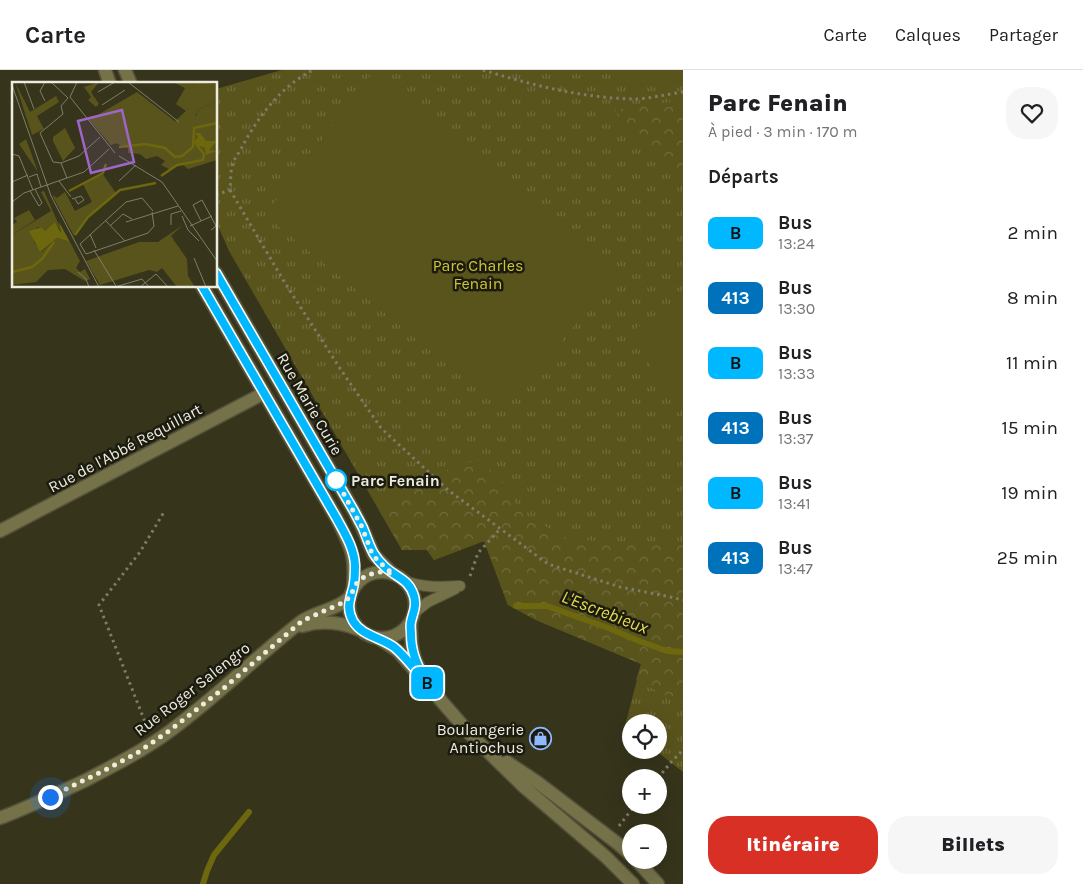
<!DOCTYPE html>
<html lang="fr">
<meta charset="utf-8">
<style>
body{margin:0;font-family:Karla,sans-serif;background:#f6f6f6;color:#202124;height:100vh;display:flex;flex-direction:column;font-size:19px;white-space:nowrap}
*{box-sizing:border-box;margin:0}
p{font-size:16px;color:#757577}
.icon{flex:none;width:28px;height:28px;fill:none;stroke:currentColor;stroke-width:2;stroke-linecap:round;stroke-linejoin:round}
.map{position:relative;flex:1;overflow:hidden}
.panel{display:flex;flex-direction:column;background:#fff;width:400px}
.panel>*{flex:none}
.badge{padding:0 10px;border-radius:8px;font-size:18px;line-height:32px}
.controls{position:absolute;left:622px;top:644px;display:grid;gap:10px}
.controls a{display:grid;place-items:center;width:45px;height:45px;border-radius:50%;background:#fff;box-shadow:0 5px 20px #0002;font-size:25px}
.you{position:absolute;width:25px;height:25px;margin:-12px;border:4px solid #fff;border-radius:50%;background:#1a73e8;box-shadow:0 0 0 8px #1a73e833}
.map>.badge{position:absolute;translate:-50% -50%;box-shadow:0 0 0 2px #fff}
h2{padding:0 25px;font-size:19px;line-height:45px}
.round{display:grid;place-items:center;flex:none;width:52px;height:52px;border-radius:20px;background:#f6f6f6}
.overview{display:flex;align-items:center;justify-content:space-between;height:85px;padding:0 25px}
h1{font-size:24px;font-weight:800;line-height:38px}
.button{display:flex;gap:10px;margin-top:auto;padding:10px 25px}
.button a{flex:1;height:58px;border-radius:20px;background:#d93025;color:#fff;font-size:20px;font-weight:800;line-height:58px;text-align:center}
.button a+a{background:#f6f6f6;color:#202124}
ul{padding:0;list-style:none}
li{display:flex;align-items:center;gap:15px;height:65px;padding:0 25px}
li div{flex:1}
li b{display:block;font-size:19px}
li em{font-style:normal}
li .badge{min-width:55px;font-weight:700;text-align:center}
header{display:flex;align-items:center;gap:30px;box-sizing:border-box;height:70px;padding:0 25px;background:#fff;border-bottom:1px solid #e0e0e0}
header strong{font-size:24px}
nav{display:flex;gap:28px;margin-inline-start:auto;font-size:18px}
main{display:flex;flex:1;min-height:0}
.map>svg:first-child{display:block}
.grass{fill:url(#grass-tufts)}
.forest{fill:url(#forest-crowns)}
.garden{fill:#59541c}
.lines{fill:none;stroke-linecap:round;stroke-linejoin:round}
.stream{stroke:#6d670e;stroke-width:6}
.service-casing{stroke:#53513a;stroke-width:12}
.minor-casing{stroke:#53513a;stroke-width:15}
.tertiary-casing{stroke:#53513a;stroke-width:15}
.path{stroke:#7d7c67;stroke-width:3;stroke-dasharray:2.5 4;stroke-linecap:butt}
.service{stroke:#75724a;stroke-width:10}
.minor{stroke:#75724a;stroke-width:12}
.tertiary{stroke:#75724a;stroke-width:12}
.line-casing{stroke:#fff;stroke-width:11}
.line{stroke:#00b8ff;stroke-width:8}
.walk{stroke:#edecdd;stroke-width:5;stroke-dasharray:0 9}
.stop-dot{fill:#fff;stroke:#00b8ff;stroke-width:2.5}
.labels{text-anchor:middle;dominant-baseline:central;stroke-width:5;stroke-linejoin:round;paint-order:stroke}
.park-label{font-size:16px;fill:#d0c633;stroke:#1c1b10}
.street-label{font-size:16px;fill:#edecdd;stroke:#1c1b10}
.stop-label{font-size:16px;font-weight:bold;fill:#edecdd;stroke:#1c1b10;text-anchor:start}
.poi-label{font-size:16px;fill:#edecdd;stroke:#1c1b10;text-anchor:end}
.water-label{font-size:18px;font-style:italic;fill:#e6db4f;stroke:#1c1b10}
.inset-river{fill:none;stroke:#6d670e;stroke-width:2.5}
.inset-road{fill:none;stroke:#7f7e69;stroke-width:1}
.view{fill:#9d66c8;fill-opacity:0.15;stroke:#9d66c8;stroke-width:2.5}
.inset-edge{fill:none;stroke:#edecdd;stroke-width:2.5}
</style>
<header>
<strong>Carte</strong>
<nav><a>Carte</a><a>Calques</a><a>Partager</a></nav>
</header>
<main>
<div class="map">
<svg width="683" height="814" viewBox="0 0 683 814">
<defs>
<pattern id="grass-tufts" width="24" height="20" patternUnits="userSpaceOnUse" patternTransform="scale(1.25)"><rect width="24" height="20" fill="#59541c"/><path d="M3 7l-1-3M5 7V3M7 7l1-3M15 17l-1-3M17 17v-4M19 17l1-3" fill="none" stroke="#716d3d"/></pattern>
<pattern id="forest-crowns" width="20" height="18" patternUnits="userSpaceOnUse" patternTransform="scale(1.25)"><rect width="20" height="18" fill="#59541c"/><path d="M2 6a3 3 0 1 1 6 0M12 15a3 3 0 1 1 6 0" fill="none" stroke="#716d3d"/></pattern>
</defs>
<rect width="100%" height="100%" fill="#36341b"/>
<path class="grass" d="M282,0h401v702l-28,-22h4v-28h-28v9l-6,-5 16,-62 -105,-44 -28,-15 -24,-64 -50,19 -7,-10h-25l-173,-299 -13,-30v-132z"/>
<g class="forest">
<path d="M683,30v83l-10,-14 -59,-59z"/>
<path d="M479,389l25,24 17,29 46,27 77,5h39v160l-47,-24 5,-16 -105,-44 -28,-15 -24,-64 -50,19 -7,-10h-25l-23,-40 40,-30z"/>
</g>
<g class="garden">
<path d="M629,0h54v9l-52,7z"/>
<path d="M371,5l247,198 -114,137 -239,-195z"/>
<path d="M683,226v115l-55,-77z"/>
</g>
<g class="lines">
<g class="stream">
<path d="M516,536h31l64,23 28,12 28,10 16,1"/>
<path d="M203,814l4,-13 7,-16 35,-43"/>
</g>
<defs>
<g id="service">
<path d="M405,511c19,7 35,6 55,5"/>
<path d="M415,542l13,-10 27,-13"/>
</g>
<path id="minor" d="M0,461l264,-138"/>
<g id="tertiary">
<path d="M105,0l5,14"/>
<path d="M125,0l6,14"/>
<path d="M216,203l138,238 8,16 12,28 19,19"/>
<path d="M202,216l135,233c14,28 19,37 16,69"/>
<circle cx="382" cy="535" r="33"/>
<path d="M411,552c0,17 0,31 8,46"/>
<path d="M302,556c19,-6 39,-4 58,4"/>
<path d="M378,568l20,13 72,83 53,52 83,71 27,27"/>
<path d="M507,692l30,20 80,61 14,12"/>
<path d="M0,748c29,-11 56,-24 84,-37 29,-15 59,-30 86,-50 46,-34 87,-75 132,-110 15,-10 35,-11 48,-24"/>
<path d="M636,790l22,24"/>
</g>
</defs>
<use href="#service" class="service-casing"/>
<use href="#minor" class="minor-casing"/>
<use href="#tertiary" class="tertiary-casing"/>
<g class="path">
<path d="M483,0c49,15 99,28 151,29 14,0 34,-5 49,-7"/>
<path d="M230,120l55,93 56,87 40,58 67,62 100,74 72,23 46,9 17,4"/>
<path d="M216,125l14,-5c1,-8 0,-19 3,-27 2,-5 5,-9 8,-14 16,-31 40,-63 72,-79"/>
<path d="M470,506l8,-23 22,-24"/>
<path d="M147,657l-48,-122 41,-53 24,-40"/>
<path d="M658,708l14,-17 11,-11"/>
<path d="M619,756l16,-21"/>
</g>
<use href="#service" class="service"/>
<use href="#minor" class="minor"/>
<use href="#tertiary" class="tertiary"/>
</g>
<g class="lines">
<defs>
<path id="line" d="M202,216l135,233c8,15 17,29 18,46 0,7 0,16 -2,23 -3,12 -7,20 0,33 9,15 27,16 41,26 12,10 23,25 33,37 -9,-18 -16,-30 -16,-50 0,-4 -1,-8 0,-12 2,-10 6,-15 3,-26 -5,-17 -17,-18 -29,-29 -14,-13 -15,-22 -22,-39 -3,-6 -6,-11 -9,-17l-138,-238"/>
</defs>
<use href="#line" class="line-casing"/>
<use href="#line" class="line"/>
<path class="walk" d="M50,727l61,-30 26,-14 32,-22 55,-43 78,-67 42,-19 6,-5 6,-13 8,-7 4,-2 10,-3h5l10,2 -16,-14 -6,-9 -9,-24 -26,-47"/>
</g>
<defs>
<symbol id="shop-ring" viewBox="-11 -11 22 22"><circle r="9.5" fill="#1c1b10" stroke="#8fb8fd" stroke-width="1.5"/><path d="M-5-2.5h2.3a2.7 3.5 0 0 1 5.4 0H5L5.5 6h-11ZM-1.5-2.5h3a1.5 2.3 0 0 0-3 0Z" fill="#8fb8fd"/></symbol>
</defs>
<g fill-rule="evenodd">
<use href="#shop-ring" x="528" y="656" width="25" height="25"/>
</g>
<circle class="stop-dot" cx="336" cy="410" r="10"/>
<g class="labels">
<g class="park-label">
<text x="478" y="195">Parc Charles<tspan x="478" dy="18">Fenain</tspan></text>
</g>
<g class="street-label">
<text transform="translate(310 334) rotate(60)">Rue Marie Curie</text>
<text transform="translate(125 378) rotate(-28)">Rue de l'Abbé Requillart</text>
<text transform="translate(192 619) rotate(-38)">Rue Roger Salengro</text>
</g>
<g class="stop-label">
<text x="351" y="410">Parc Fenain</text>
</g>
<g class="poi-label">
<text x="524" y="659">Boulangerie<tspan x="524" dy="18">Antiochus</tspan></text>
</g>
<g class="water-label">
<text transform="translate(605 542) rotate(21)">L'Escrebieux</text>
</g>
</g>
<g transform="translate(12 12)">
<rect width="205" height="205" fill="#36341b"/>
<path d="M3,0l15,30 26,-16 3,6 -22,14 7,13 -12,6zM87,0l-8,10 8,12 -3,3 -8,-7 3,-3 -7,-10zM161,0h23l-13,20 7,5 -4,4 -10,-7 9,-16zM125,10l39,30 20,-6 2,-6 19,-9v59l-29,9 -5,-4 -14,4 -8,-4 4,-4 -8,-5 -11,3 -6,-5 -12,-1v-5l-12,-5 -5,2 -22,-25zM53,46l10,20 -12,13 -10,-20v-4zM14,57l12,33 -19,-28zM17,128l6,10 -23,15v-10l5,-3 -3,-4z" fill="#59541c"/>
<path d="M184,0l21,2v17l-19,9 -6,13 -13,1 -4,-3 14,-13 -7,-6zM103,56l7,4 26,1 -3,4 -13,3 -16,-7 -5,2 -2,-2zM90,91l14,20 -29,26 -13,17 -22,-41 5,3 8,-6 10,19 17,-9 -9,-18zM32,109l18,41 -7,-9 -10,8 -3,-4 -6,1 -2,14 7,10 16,-14 13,4 10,19 -4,7 4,4 5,-3 5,10 -5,2 -20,-12 -17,1 -12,12 -24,3v-50l39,-24 -10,-19zM171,143l-12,11 16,23 1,17 7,11h-18l-15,-19 -5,4 -8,-2 -49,15 -14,-24 53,-19h19z" fill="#59541c"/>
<path d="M127,26l15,13 -16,20 -16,-13 8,-10 15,13 -14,-13zM90,33l19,9 -5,10 -19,-8z" fill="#59541c"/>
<path d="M183,51h5l6,8h11l-8,9 8,1 -11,4 -1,-7 -12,-5 5,-6zM43,140l6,11 -2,-11 11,20 -13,-4 -17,14 -11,-21 13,-4 3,4z" fill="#6d670e"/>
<path class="inset-river" d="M133,62l20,4 10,9 7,-1 11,-9 1,-19 23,-5M107,65l26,-3M149,94l16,-11 26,-5 1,-6 -8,-10M57,109l34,-18 3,-9M63,153l13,-18 32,-27 36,-7M0,190l20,-5 10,-8 12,-17"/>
<path class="inset-road" d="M12,0l10,27M33,0l-5,9 5,10M39,0l17,16M116,0l51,40M0,3l39,111 48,91M86,10l17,-10M58,15l45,56M58,15l7,-15M90,23l23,-15M0,72l7,2 14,34M107,74l43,26 55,79M49,81l18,-7 21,-19M17,95l8,-3 4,13M55,96l-6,-15 -8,-1 -13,-29 23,-19 -2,-8 7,-8M47,99l12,16M107,99l17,-16M0,100l16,-7M18,109l9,15 3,-3 -7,-14M60,117l9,-3 3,4 -6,4 -3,-5M0,120l12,-9 60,-21 25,-23M140,130l2,14 -6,7 -62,21 -6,-10 46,-42 16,-4 11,13M170,134l6,14 11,11M93,138l20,21M189,139l-8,-16 9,-5 14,26 -5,4M114,140l52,-16M159,143v-11l10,-3M98,144l13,-12 9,5M178,144l22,-10M78,152l6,14M82,168l22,36M182,176l12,29M66,190l8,7 3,8M103,205l27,-8 7,8M128,205l16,-13 12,13"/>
<path class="view" d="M110,28l12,52 -43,11 -13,-52z"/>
<rect width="205" height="205" class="inset-edge"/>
</g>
</svg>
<div class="controls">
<a><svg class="icon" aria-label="locate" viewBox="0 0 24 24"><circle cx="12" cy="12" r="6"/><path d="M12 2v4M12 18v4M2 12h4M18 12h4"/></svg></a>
<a>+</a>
<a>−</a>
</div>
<div class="you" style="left:50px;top:727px"></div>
<b class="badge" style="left:427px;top:613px;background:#00b8ff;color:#111">B</b>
</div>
<section class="panel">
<div class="overview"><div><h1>Parc Fenain</h1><p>À pied · 3 min · 170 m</p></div><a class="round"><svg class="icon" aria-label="heart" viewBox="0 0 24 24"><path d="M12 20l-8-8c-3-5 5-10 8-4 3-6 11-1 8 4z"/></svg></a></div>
<h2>Départs</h2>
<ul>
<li><span class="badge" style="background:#00b8ff;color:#111">B</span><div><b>Bus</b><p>13:24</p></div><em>2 min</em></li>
<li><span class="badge" style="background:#0072bc;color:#fff">413</span><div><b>Bus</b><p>13:30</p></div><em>8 min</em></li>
<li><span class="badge" style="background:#00b8ff;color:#111">B</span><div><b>Bus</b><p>13:33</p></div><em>11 min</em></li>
<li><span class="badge" style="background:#0072bc;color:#fff">413</span><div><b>Bus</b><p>13:37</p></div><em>15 min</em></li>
<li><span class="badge" style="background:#00b8ff;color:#111">B</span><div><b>Bus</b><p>13:41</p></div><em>19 min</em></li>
<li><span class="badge" style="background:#0072bc;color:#fff">413</span><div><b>Bus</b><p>13:47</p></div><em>25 min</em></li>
</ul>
<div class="button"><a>Itinéraire</a><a>Billets</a></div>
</section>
</main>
